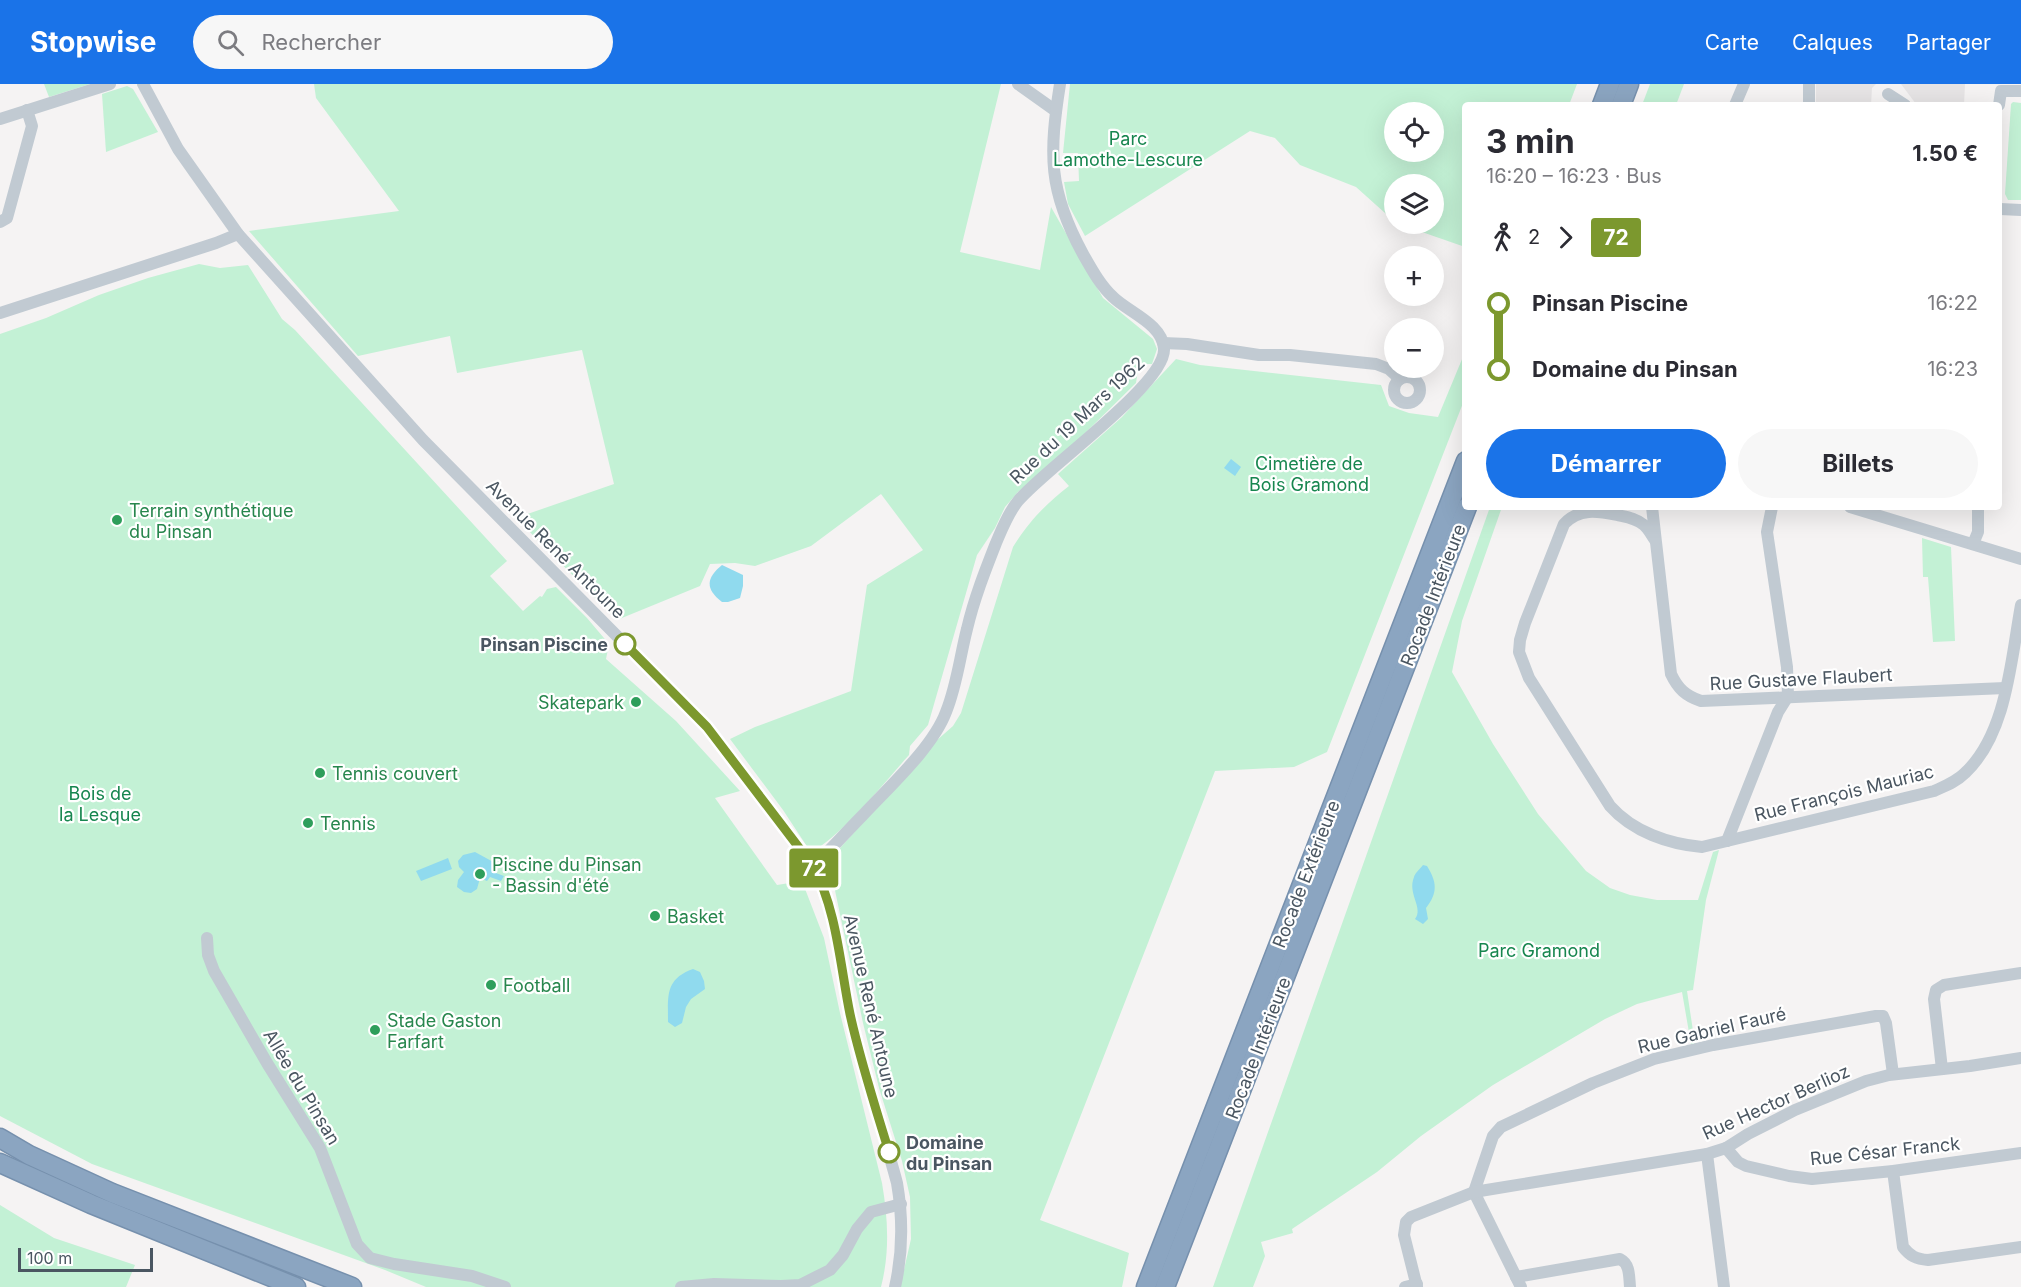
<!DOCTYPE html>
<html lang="fr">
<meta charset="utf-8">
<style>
body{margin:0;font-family:Inter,sans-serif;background:#f7f7f7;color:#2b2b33;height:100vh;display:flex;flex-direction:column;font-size:22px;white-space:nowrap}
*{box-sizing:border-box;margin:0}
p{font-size:20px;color:#7c7c81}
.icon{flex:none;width:33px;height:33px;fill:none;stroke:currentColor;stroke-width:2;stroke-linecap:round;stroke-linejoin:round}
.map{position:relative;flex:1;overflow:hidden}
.drawer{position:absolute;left:1462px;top:18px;width:540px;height:408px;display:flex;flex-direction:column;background:#fff;border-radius:6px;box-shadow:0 6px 24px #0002}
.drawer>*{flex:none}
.badge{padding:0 12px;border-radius:4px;font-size:21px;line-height:39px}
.tools{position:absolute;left:1384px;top:18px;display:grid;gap:12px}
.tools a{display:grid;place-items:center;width:60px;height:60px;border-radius:50%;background:#fff;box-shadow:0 6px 24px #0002;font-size:30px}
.scale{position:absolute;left:18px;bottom:15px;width:135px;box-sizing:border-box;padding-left:6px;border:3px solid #4a5661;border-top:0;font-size:16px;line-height:21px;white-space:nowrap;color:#4a5661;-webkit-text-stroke:4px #fff;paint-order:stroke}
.map>.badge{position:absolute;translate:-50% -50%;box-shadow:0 0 0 3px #fff}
.legs{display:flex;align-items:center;gap:9px;height:66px;padding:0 24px;font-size:20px}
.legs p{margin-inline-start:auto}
.headline{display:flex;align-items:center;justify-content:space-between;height:102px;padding:0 24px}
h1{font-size:33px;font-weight:700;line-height:45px}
.cta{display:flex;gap:12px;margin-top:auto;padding:12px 24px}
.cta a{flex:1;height:69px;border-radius:36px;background:#1a73e8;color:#fff;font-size:24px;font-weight:700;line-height:69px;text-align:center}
.cta a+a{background:#f7f7f7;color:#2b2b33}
ul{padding:0 24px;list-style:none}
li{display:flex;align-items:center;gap:21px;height:66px;font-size:22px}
li i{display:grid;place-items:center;width:9px;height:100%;margin:0 8px;background:currentColor}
li i::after{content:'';width:15px;height:15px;margin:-8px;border:4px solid;border-radius:50%;background:#fff}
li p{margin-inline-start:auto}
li:first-child i{background:linear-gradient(#0000 50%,currentColor 0)}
li:last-child i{background:linear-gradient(currentColor 50%,#0000 0)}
header{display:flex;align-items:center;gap:36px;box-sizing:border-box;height:84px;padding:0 30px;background:#1a73e8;color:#fff}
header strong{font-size:28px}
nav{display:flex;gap:33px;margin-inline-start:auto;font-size:21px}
.search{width:420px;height:54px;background:#f7f7f7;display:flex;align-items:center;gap:15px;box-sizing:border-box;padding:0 21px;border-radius:33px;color:#7c7c81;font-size:22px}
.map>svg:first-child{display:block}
.education{fill:#e6e4e5}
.green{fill:#c3f1d5;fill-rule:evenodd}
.water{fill:#90daee}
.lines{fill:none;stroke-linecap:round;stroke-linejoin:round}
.highway-casing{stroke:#7690ad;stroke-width:21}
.minor{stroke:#c1cad2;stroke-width:12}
.highway{stroke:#8ba5c1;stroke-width:18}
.line-1-casing{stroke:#fff;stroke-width:14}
.line-1{stroke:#7c982e;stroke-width:9}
.leisure-dot{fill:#2e9e5b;stroke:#fff;stroke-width:2}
.stop-1-dot{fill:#fff;stroke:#7c982e;stroke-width:3}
.labels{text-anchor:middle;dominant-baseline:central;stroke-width:4.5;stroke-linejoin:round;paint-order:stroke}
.park-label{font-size:18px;fill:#17864f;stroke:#fff}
.street-label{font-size:18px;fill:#4a5661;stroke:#fff}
.leisure-label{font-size:18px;fill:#27864d;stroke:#fff;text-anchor:start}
.stop-label{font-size:18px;font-weight:bold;fill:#4a5661;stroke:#fff;text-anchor:end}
</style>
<header>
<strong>Stopwise</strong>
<div class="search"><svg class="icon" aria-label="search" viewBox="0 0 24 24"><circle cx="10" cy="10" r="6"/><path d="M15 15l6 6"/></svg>Rechercher</div>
<nav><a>Carte</a><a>Calques</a><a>Partager</a></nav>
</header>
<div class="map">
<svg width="2021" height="1203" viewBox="0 0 2021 1203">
<rect width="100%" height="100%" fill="#f5f3f3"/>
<g class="education">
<path d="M1816,0h60l-4,4 -1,17h-55z"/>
<path d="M1901,0h64l-1,21 -48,-1z"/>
</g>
<g class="green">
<path d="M44,0h46l-41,13z"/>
<path d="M314,0h687l-41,168 80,18 11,-63 52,91 50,41 4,10 -5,15h-13l-3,19 -63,62 -55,47 -13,15 -10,21 -18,27 -49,170 -18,21 -1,9c-25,28 -63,76 -94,95l-7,-2 -25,-38 -53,-71 25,-12 96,-36 16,-106 56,-35 -42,-56 -70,52 -56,20 -20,-3 -25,1 -10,22 -83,34 -101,-102 98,-34 -32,-134 -125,23 -7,-37 -92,20 -109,-125 150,-20 -83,-113z"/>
<path d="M1070,0h507l-8,21h-103l-1,142 -66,-23h35v-40h-39v38l-39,-35 -56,-22 -25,-27 -25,-7 -165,105 -17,-32 -4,-22 15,-1 -1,-28h-15zM1395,28h39v40h-39z"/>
<path d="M1650,0h34l-8,21h-34z"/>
<path d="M127,2l6,3 25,43 -52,20 -4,-58z"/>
<path d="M2013,18l8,1v97h-13l-3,-6 6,-90z"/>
<path d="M199,180l21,4 28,-3 34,54 13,11 212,231 -17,15 33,35 17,-15 2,1 5,-8 9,-2 31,31 22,26 -3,15 70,62 64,70 -25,7 62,87 25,-4 22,57 16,75 42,170c6,35 8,69 -1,104h-455l-41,-17 -293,-106 -92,-48v-782l46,-16 53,-23 49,-17z"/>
<path d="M1465,268v46l-138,354 -33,15 -79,4 -175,449 89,33 -7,34h-222l11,-48 -1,-42 -8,-36 -23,-73 -16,-65 -30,-142 5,-4v-12l-6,-8 104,-116 17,-15 8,-13 52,-166c17,-27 32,-42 56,-61l-11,-12 64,-57 54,-58 24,6 181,20 8,21 20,7 29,4z"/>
<path d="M1490,423h12l-40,114 -10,51 41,72 45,70 48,57 24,17 20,7 27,5h41l15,-48 6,-2 -13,50 -13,90 -6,1 8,53h-4l-9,-52 -45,12 -32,15 -112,66 -72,51 -44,36 -85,57 1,4 -32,9 4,14 -12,31h-40z"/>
<path d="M1922,454l29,9 4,94 -22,1 -5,-65h-5z"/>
<path d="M0,1121l54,33 81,27 -9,22h-126z"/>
</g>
<g class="water">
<path d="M1231,375l10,8 -6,9 -11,-8z"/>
<path d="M722,481l21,10v11l-3,12 -12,4h-6c-17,-13 -16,-24 0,-37z"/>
<path d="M475,768l22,12 -4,8 11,4 -3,5 -11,-4 -3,4 -7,-3 -3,11 -6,4 -7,-1 -7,-5 1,-7 6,-8 -5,-5 -1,-6 5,-6z"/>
<path d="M448,774l4,11 -31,12 -5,-10z"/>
<path d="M1423,781l4,1c10,16 11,27 -1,42l2,11 -5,5 -8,-5c9,-11 -8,-25 -1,-42 1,-4 6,-8 9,-12z"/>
<path d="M693,885l7,3 4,9 1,8 -14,10 -5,8 -4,16 -7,4 -7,-5c0,-26 -3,-43 25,-53z"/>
</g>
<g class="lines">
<defs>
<g id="highway">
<path d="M1602,21l8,-21"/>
<path d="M1621,21l8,-21"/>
<path d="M0,1054l29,17 83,38 240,94"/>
<path d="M0,1079l91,41 205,83"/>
<path d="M1146,1203l320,-826"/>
<path d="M1165,1203l302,-780"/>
</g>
</defs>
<use href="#highway" class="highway-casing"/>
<g class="minor">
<path d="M143,0l35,65 60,85 185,206 284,287 106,139c25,45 27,100 38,150 12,56 31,111 46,167 6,35 6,69 -2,104"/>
<path d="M1018,0l38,27"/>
<path d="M1888,10l17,11"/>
<path d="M1735,21l9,-21"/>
<path d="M1809,21v-21"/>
<path d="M1999,21l2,-14h20"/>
<path d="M0,35l110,-35"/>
<path d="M2000,125l21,1"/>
<path d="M0,138l7,-4 25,-92 -5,-16"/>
<path d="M0,229l216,-70 22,-9"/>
<path d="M1163,259l24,1 72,11h31l86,9 13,5 11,10"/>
<circle cx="1407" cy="306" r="13"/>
<path d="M1652,423l19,167c7,15 15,22 30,27l304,-13"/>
<path d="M1850,423l171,52"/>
<path d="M1655,456c-4,-5 -6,-11 -11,-15 -8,-7 -18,-8 -27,-10 -20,-4 -38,-7 -53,9l-39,99 -5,17 -1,12 10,26 81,128c23,26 59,38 92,41l232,-56c11,-5 22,-9 31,-18 42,-39 46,-114 56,-168"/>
<path d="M1973,460l5,-12v-25"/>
<path d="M1727,757l51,-129 10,-16 -1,-29 -20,-135 5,-25"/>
<path d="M813,782c18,-16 33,-34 50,-51 26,-28 70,-68 83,-103 11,-27 14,-56 21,-83 7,-30 18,-58 29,-86 6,-14 12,-30 22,-42 24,-30 148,-117 146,-152 -1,-25 -36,-37 -51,-52 -13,-12 -22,-29 -30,-43 -35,-64 -34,-100 -23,-170"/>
<path d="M207,854l1,17 6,16 53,92 53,85 37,96 13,14 24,6 78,12 33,11"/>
<path d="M1942,985l-8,-70 2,-9 8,-5 77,-12"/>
<path d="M1726,1064l12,14 8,4 43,10 23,3 81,-8 128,-18"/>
<path d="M1707,1070l17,133"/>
<path d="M1893,1087l10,76c7,9 13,12 25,13l93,-13"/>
<path d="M1474,1108l19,-56 8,-9 92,-44 61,-24 59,-14 163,-29h7l3,7 7,51"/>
<path d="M1474,1108l47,95"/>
<path d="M1516,1193l104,-18c10,5 9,17 10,28"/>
<path d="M681,1203l33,-3 67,2 19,-1 30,-15 13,-15 14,-26 14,-17 30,-8"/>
<path d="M1405,1203l12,-3"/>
<path d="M1417,1203l-13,-52 2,-13 5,-5 63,-25 233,-38 19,-6 22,-14 47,-24 71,-29 23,-6 81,-9 51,-8"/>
</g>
<use href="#highway" class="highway"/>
</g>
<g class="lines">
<defs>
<path id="line-1" d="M625,560l82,83 106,139c24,44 27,99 37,148 10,46 25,92 39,138"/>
</defs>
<use href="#line-1" class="line-1-casing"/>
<use href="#line-1" class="line-1"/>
</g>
<g class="leisure-dot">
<circle cx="117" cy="436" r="6"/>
<circle cx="636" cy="618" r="6"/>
<circle cx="320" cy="689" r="6"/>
<circle cx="308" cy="739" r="6"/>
<circle cx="480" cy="790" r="6"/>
<circle cx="655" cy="832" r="6"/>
<circle cx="491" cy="901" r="6"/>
<circle cx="375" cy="946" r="6"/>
</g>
<g class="stop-1-dot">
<circle cx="625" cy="560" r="10"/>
<circle cx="889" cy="1068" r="10"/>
</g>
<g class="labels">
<g class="park-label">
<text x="1128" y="54">Parc<tspan x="1128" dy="21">Lamothe-Lescure</tspan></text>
<text x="1309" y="379">Cimetière de<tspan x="1309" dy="21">Bois Gramond</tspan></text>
<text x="100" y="709">Bois de<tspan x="100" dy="21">la Lesque</tspan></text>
<text x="1539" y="866">Parc Gramond</text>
</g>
<g class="street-label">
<text transform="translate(1077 336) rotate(-43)">Rue du 19 Mars 1962</text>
<text transform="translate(556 465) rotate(45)">Avenue René Antoune</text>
<text transform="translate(1433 511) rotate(-69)">Rocade Intérieure</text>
<text transform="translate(1801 595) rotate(-3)">Rue Gustave Flaubert</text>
<text transform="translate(1844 709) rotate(-14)">Rue François Mauriac</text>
<text transform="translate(1306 790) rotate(-69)">Rocade Extérieure</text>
<text transform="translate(871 922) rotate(77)">Avenue René Antoune</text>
<text transform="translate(1712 946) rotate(-13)">Rue Gabriel Fauré</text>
<text transform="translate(1258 964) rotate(-69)">Rocade Intérieure</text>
<text transform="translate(302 1003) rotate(59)">Allée du Pinsan</text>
<text transform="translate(1776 1018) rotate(-24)">Rue Hector Berlioz</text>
<text transform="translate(1885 1067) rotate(-6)">Rue César Franck</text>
</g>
<g class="leisure-label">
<text x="129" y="426">Terrain synthétique<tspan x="129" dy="21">du Pinsan</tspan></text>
<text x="624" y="618" text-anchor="end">Skatepark</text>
<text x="332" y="689">Tennis couvert</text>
<text x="320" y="739">Tennis</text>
<text x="492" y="780">Piscine du Pinsan<tspan x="492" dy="21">- Bassin d'été</tspan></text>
<text x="667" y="832">Basket</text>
<text x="503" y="901">Football</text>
<text x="387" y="936">Stade Gaston<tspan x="387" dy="21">Farfart</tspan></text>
</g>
<g class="stop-label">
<text x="608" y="560">Pinsan Piscine</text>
<text x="906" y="1058" text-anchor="start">Domaine<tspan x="906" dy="21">du Pinsan</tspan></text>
</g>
</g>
</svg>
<div class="tools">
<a><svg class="icon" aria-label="locate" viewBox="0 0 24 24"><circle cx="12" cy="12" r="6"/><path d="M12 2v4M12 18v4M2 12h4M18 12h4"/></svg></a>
<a><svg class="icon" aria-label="layers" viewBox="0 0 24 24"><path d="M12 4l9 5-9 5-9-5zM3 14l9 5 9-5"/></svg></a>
<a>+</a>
<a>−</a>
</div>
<div class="scale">100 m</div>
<b class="badge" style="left:814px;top:784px;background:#7c982e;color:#fff">72</b>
<section class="drawer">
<div class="headline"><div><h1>3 min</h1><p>16:20 – 16:23 · Bus</p></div><b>1.50 €</b></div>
<div class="legs"><svg class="icon" aria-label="walk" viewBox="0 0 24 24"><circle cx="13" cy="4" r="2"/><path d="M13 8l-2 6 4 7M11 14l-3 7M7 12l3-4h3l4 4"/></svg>2<svg class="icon" aria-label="forward" viewBox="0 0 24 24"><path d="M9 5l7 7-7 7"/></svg><b class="badge" style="background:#7c982e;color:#fff">72</b></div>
<ul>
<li><i style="color:#7c982e"></i><b>Pinsan Piscine</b><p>16:22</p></li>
<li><i style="color:#7c982e"></i><b>Domaine du Pinsan</b><p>16:23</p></li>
</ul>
<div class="cta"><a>Démarrer</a><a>Billets</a></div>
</section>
</div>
